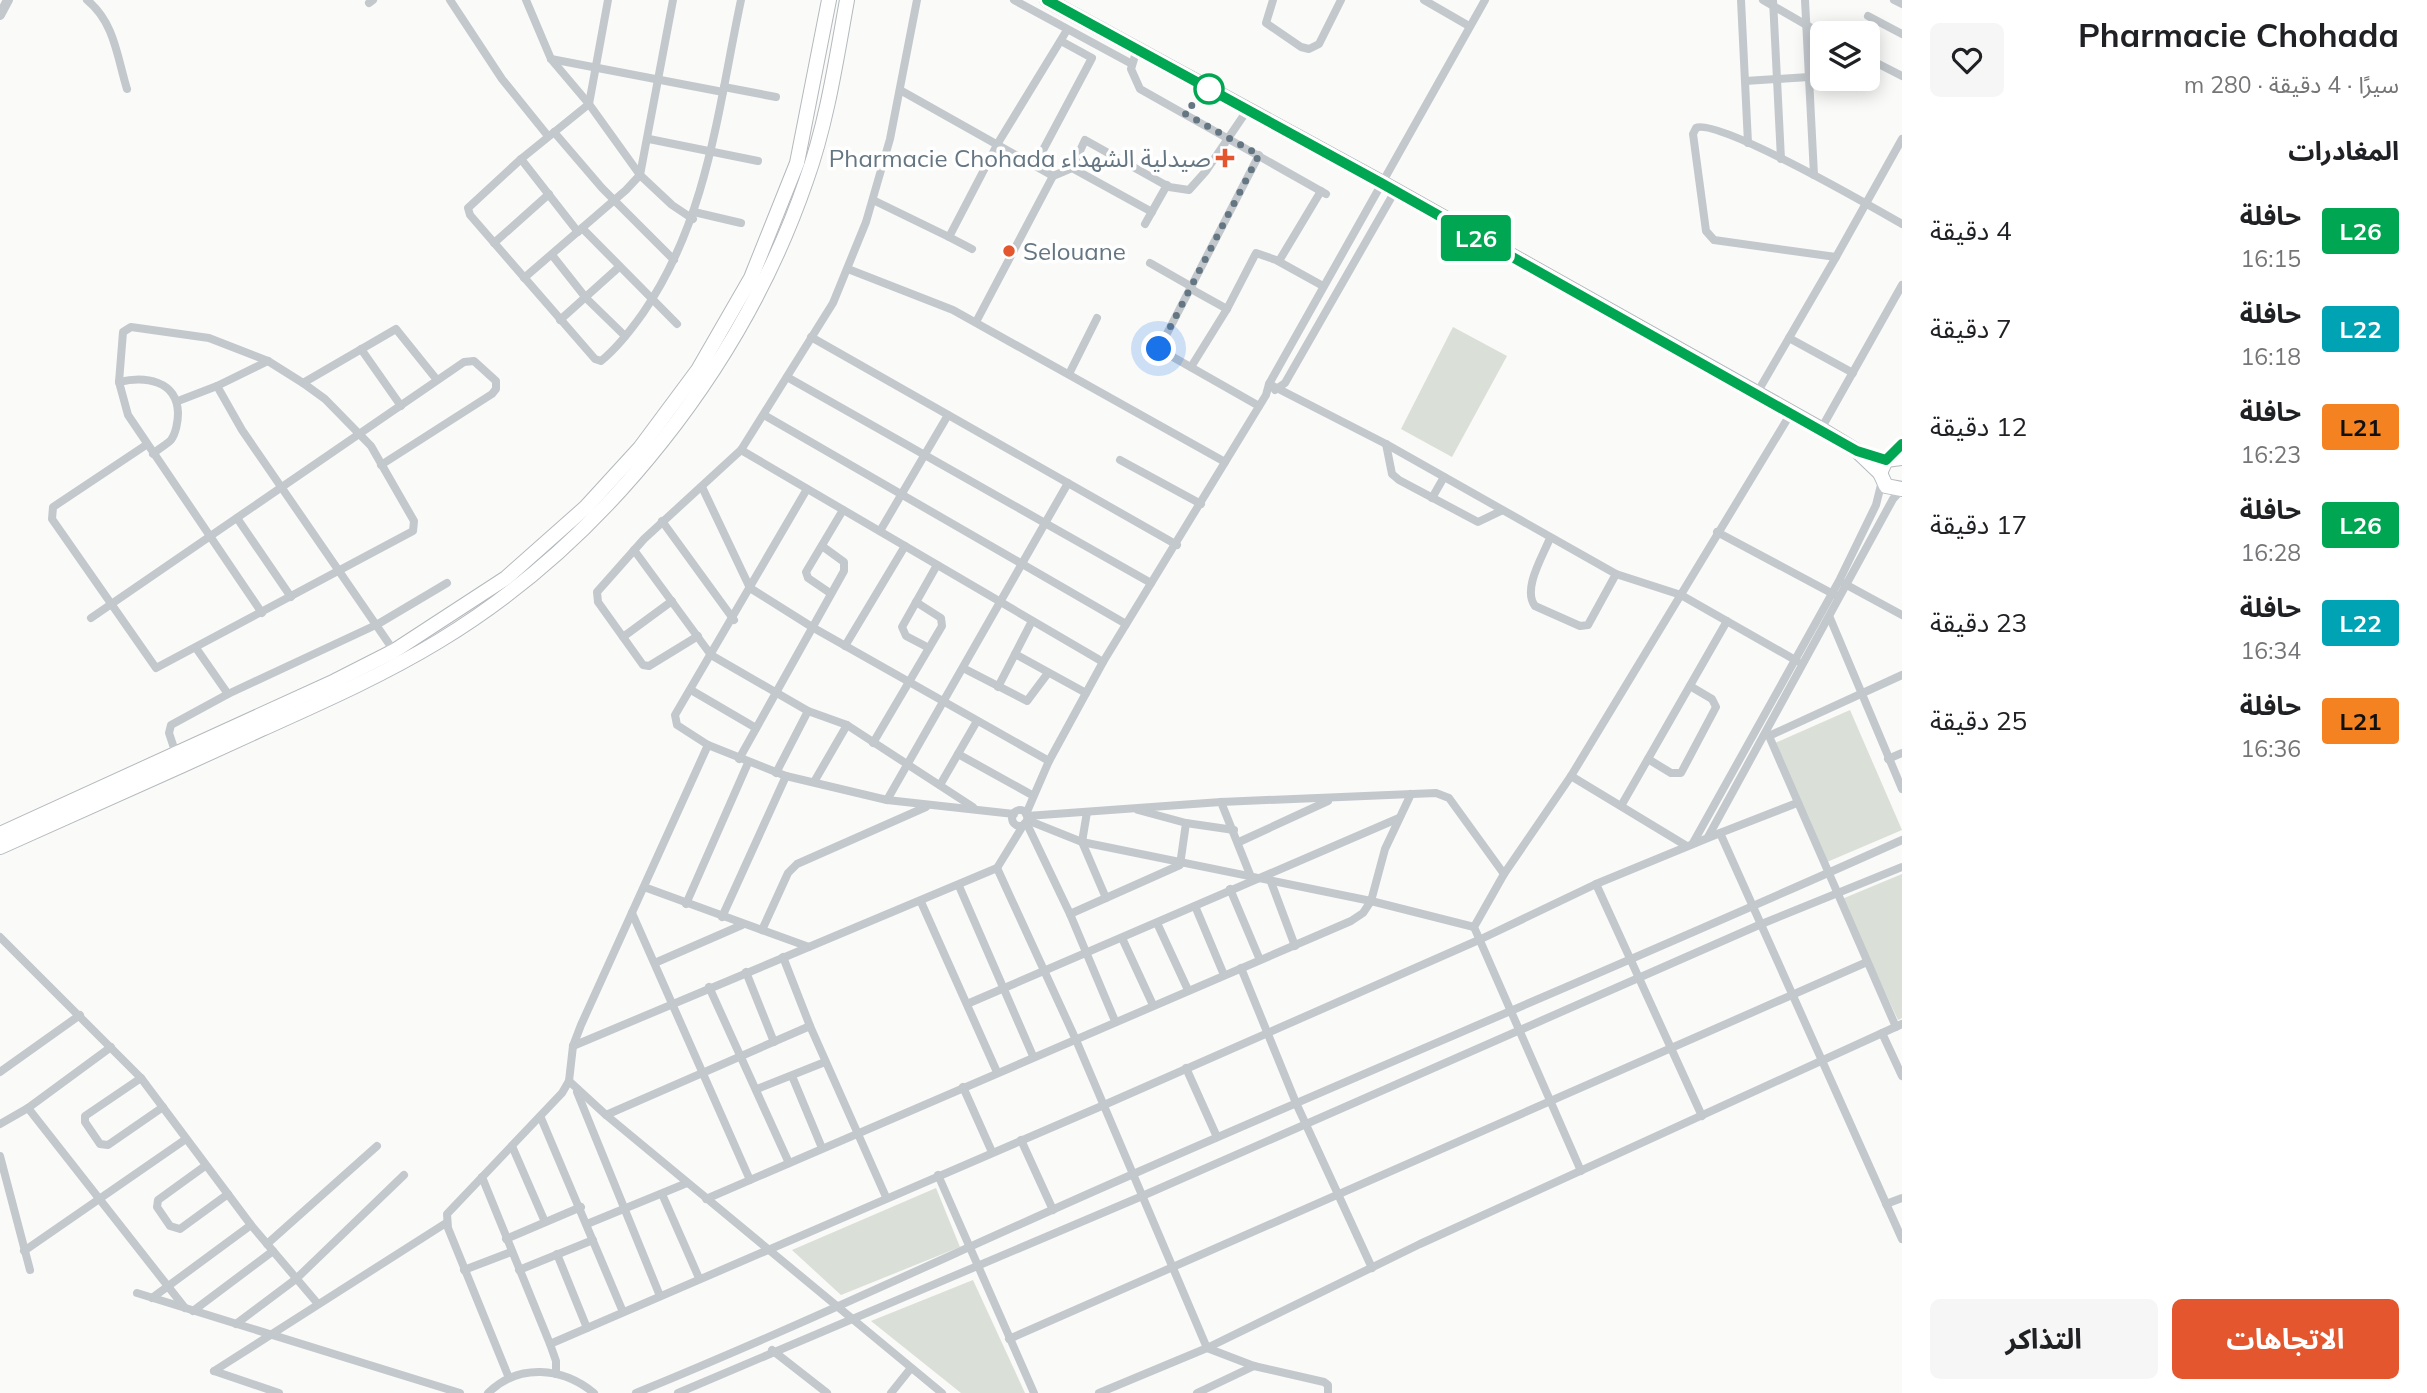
<!DOCTYPE html>
<html lang="ar">
<meta charset="utf-8">
<style>
body{margin:0;font-family:Mulish,"Noto Sans Arabic",sans-serif;background:#f6f6f6;color:#202124;direction:rtl;height:100vh;display:flex;flex-direction:column;font-size:26px;white-space:nowrap}
*{box-sizing:border-box;margin:0}
p{font-size:23px;color:#757577}
.icon{flex:none;width:38px;height:38px;fill:none;stroke:currentColor;stroke-width:2;stroke-linecap:round;stroke-linejoin:round}
.map{position:relative;flex:1;overflow:hidden;direction:ltr}
.details{display:flex;flex-direction:column;background:#fff;width:525px}
.details>*{flex:none}
.badge{padding:0 14px;border-radius:5px;font-size:24px;line-height:46px}
.tools{position:absolute;left:1810px;top:21px;display:grid;gap:14px}
.tools a{display:grid;place-items:center;width:70px;height:70px;border-radius:10px;background:#fff;box-shadow:0 4px 18px #0003;font-size:35px}
.you{position:absolute;width:35px;height:35px;margin:-18px;border:5px solid #fff;border-radius:50%;background:#1a73e8;box-shadow:0 0 0 10px #1a73e833}
.map>.badge{position:absolute;translate:-50% -50%;box-shadow:0 0 0 4px #fff}
h2{padding:0 28px;font-size:26px;line-height:63px}
.round{display:grid;place-items:center;flex:none;width:74px;height:74px;border-radius:10px;background:#f6f6f6}
.summary{display:flex;align-items:center;justify-content:space-between;height:119px;padding:0 28px}
h1{font-size:33px;font-weight:700;line-height:52px}
.button{display:flex;gap:14px;margin-top:auto;padding:14px 28px}
.button a{flex:1;height:80px;border-radius:10px;background:#e4572e;color:#fff;font-size:28px;font-weight:700;line-height:80px;text-align:center}
.button a+a{background:#f6f6f6;color:#202124}
ul{padding:0;list-style:none}
li{display:flex;align-items:center;gap:21px;height:98px;padding:0 28px}
li div{flex:1}
li b{display:block;font-size:26px}
li em{font-style:normal}
li .badge{min-width:77px;font-weight:700;text-align:center}
main{display:flex;flex:1;min-height:0}
.map>svg:first-child{display:block}
.green{fill:#dadfd7}
.lines{fill:none;stroke-linecap:round;stroke-linejoin:round}
.trunk-casing{stroke:#b4b9bd;stroke-width:16}
.minor{stroke:#c3c8cc;stroke-width:8}
.tertiary{stroke:#c3c8cc;stroke-width:10}
.trunk{stroke:#fff;stroke-width:14}
.line-casing{stroke:#fff;stroke-width:16}
.line{stroke:#00a651;stroke-width:10}
.walk{stroke:#657683;stroke-width:7;stroke-dasharray:0 12.6}
.stop-dot{fill:#fff;stroke:#00a651;stroke-width:3.5}
.poi-dot{fill:#e4572e;stroke:#fff;stroke-width:2.5}
.labels{text-anchor:middle;dominant-baseline:central;stroke-width:7;stroke-linejoin:round;paint-order:stroke}
.poi-label{font-size:24px;fill:#657683;stroke:#fff;text-anchor:end}
</style>
<main>
<section class="details">
<div class="summary"><div><h1>Pharmacie Chohada</h1><p>سيرًا · 4 دقيقة · 280 m</p></div><a class="round"><svg class="icon" aria-label="heart" viewBox="0 0 24 24"><path d="M12 20l-8-8c-3-5 5-10 8-4 3-6 11-1 8 4z"/></svg></a></div>
<h2>المغادرات</h2>
<ul>
<li><span class="badge" style="background:#00a651;color:#fff">L26</span><div><b>حافلة</b><p>16:15</p></div><em>4 دقيقة</em></li>
<li><span class="badge" style="background:#00a3b4;color:#fff">L22</span><div><b>حافلة</b><p>16:18</p></div><em>7 دقيقة</em></li>
<li><span class="badge" style="background:#f58220;color:#111">L21</span><div><b>حافلة</b><p>16:23</p></div><em>12 دقيقة</em></li>
<li><span class="badge" style="background:#00a651;color:#fff">L26</span><div><b>حافلة</b><p>16:28</p></div><em>17 دقيقة</em></li>
<li><span class="badge" style="background:#00a3b4;color:#fff">L22</span><div><b>حافلة</b><p>16:34</p></div><em>23 دقيقة</em></li>
<li><span class="badge" style="background:#f58220;color:#111">L21</span><div><b>حافلة</b><p>16:36</p></div><em>25 دقيقة</em></li>
</ul>
<div class="button"><a>الاتجاهات</a><a>التذاكر</a></div>
</section>
<div class="map">
<svg width="1902" height="1393" viewBox="0 0 1902 1393">
<rect width="100%" height="100%" fill="#fafaf8"/>
<g class="green">
<path d="M1453,327l54,29 -55,101 -51,-28z"/>
<path d="M1850,710l52,120 -75,32 -52,-119z"/>
<path d="M1902,874v144l-4,2 -56,-121z"/>
<path d="M936,1188l24,59 -119,48 -49,-45z"/>
<path d="M973,1280l52,113h-64l-90,-72z"/>
</g>
<g class="lines">
<defs>
<g id="trunk">
<path d="M1047,0l334,182 440,247 36,22 23,22 6,13 16,3"/>
<path d="M1880,473l6,-13 16,-2"/>
<path d="M0,834l335,-153 59,-30 112,-73 80,-71 54,-59 58,-78 53,-92 46,-115 32,-163"/>
<path d="M0,847c88,-39 175,-78 262,-118 60,-27 121,-54 177,-88 167,-101 304,-277 367,-460 21,-59 30,-120 41,-181"/>
</g>
</defs>
<use href="#trunk" class="trunk-casing"/>
<g class="minor">
<path d="M87,0c28,23 30,57 40,89"/>
<path d="M450,0l52,79 46,57"/>
<path d="M526,0l25,59 38,45 51,71 32,30 21,14"/>
<path d="M608,0l-19,104 -68,55 -53,49 2,7 125,144 6,2c16,-13 30,-31 42,-48 65,-94 75,-205 98,-313"/>
<path d="M1014,0l118,64"/>
<path d="M1273,0l-7,23 35,24 8,2 10,-5 22,-44"/>
<path d="M1424,0l45,26"/>
<path d="M1741,0l7,143"/>
<path d="M1763,0l59,34"/>
<path d="M1773,0l8,159"/>
<path d="M1805,0l9,175"/>
<path d="M1894,0l8,4"/>
<path d="M369,3l4,-3"/>
<path d="M1868,16l34,18"/>
<path d="M1137,49l-6,20 9,20 186,105"/>
<path d="M1867,58l35,18"/>
<path d="M551,59l172,33"/>
<path d="M1745,81l64,-4"/>
<path d="M724,87l52,10"/>
<path d="M900,90l153,86 -77,146"/>
<path d="M554,132l48,56 72,72"/>
<path d="M649,139l109,22"/>
<path d="M521,159l57,73"/>
<path d="M1035,165l57,-107 -31,-17"/>
<path d="M1072,168l80,44"/>
<path d="M1053,176l19,-8 13,-28 84,47 20,3 17,-19 42,-62"/>
<path d="M873,200l76,37 49,-94 69,-113"/>
<path d="M694,212l47,11"/>
<path d="M1145,224l22,-39"/>
<path d="M582,228l95,96"/>
<path d="M949,237l23,12"/>
<path d="M494,243l55,-49"/>
<path d="M552,255l34,43 39,38"/>
<path d="M1836,257l66,-118"/>
<path d="M1279,261l42,-70"/>
<path d="M1150,263l42,24"/>
<path d="M848,269l105,41 272,152"/>
<path d="M524,278l102,-88 14,-15 33,-175"/>
<path d="M1191,289l36,20"/>
<path d="M560,320l59,-53"/>
<path d="M811,337l366,208"/>
<path d="M1789,338l64,35"/>
<path d="M1150,344l109,62"/>
<path d="M361,349l40,57"/>
<path d="M1159,349l100,-194"/>
<path d="M1191,367l36,-58 29,-56 20,7 47,26"/>
<path d="M1069,374l28,-56"/>
<path d="M787,377l364,206"/>
<path d="M119,382c26,-6 58,-2 59,31 0,8 -2,20 -7,27 -5,5 -13,9 -18,14"/>
<path d="M303,383l93,-54 41,51"/>
<path d="M1269,384l117,60 230,130 -28,51 -8,1 -45,-20c-13,-17 8,-50 15,-68"/>
<path d="M217,386l25,44 152,221"/>
<path d="M1275,390l10,-7 110,-192"/>
<path d="M1757,393l79,-136 -122,-17 -8,-9 -13,-97 3,-6c19,-12 178,80 206,96"/>
<path d="M178,401l39,-15 51,-25"/>
<path d="M764,415l362,209"/>
<path d="M1821,429l81,-144"/>
<path d="M1386,444l6,30 7,6 79,42 23,-11"/>
<path d="M146,445l-93,62 -1,12 104,149 257,-137 1,-10 -43,-75 -46,-47 -22,-16 -35,-22 -59,-23 -78,-11 -8,5 -4,50 9,33 134,198"/>
<path d="M741,450l362,212"/>
<path d="M1892,457l10,-13"/>
<path d="M1120,460l81,44"/>
<path d="M702,487l48,101 62,39 237,134"/>
<path d="M807,489l-132,226 2,10 31,20 78,31 101,24 127,14"/>
<path d="M1432,498l12,-21"/>
<path d="M237,518l54,79"/>
<path d="M662,521l72,99"/>
<path d="M880,531l68,-116"/>
<path d="M1717,532l118,63"/>
<path d="M634,550l77,105 97,56 39,14 126,82"/>
<path d="M1616,574l65,21 116,66"/>
<path d="M1843,583l59,32"/>
<path d="M830,593l-22,-15 -2,-6 37,-62"/>
<path d="M91,618l373,-256 10,-1 22,20v8l-4,5 -111,71"/>
<path d="M1830,618l72,171"/>
<path d="M698,636l-49,30 -6,-1 -45,-63 -1,-10 47,-53 97,-89 92,-147 33,-81 24,-83 27,-139"/>
<path d="M623,637l49,-36"/>
<path d="M845,646l60,-100"/>
<path d="M929,648l-23,-12 -4,-9 35,-62"/>
<path d="M1015,654l71,39"/>
<path d="M963,668l64,33 21,-28"/>
<path d="M998,687l34,-66"/>
<path d="M691,690l65,38"/>
<path d="M228,694l150,-70 69,-41"/>
<path d="M873,743l69,-117 -1,-8 -25,-16"/>
<path d="M958,754l74,41"/>
<path d="M177,757l-8,-24 2,-8 57,-31 -32,-46"/>
<path d="M739,759l105,-188v-9l-22,-16"/>
<path d="M1648,759l23,14h10l35,-66 -4,-8 -22,-13"/>
<path d="M1888,759l14,-6"/>
<path d="M776,773l32,-62"/>
<path d="M1571,776l114,69"/>
<path d="M814,782l33,-57"/>
<path d="M940,785l37,-64"/>
<path d="M887,800l181,-317"/>
<path d="M1221,802l30,75"/>
<path d="M1797,803l-77,30 182,406"/>
<path d="M1621,806l106,-185"/>
<circle cx="1020" cy="818" r="8"/>
<path d="M1087,812l-5,30 24,56"/>
<path d="M1026,814l23,-53 54,-99 163,-267 3,-11 216,-384"/>
<path d="M1027,816l194,-14 215,-9 13,5 55,76"/>
<path d="M1027,820l55,22 289,59 103,26"/>
<path d="M1026,822l44,92 45,107"/>
<path d="M1186,823l48,7"/>
<path d="M1708,837l185,-338 9,-10"/>
<path d="M1239,842l89,-41"/>
<path d="M1693,843l146,-262 37,-76 6,-24"/>
<path d="M997,868l79,172 131,308 47,18 70,16 4,3v8"/>
<path d="M1271,882l24,64"/>
<path d="M1596,884l106,232"/>
<path d="M959,886l74,170"/>
<path d="M644,887l165,60"/>
<path d="M1230,889l30,71"/>
<path d="M921,902l76,170"/>
<path d="M686,904l62,-141"/>
<path d="M1195,906l29,69"/>
<path d="M632,913l118,267"/>
<path d="M1070,914l110,-49 6,-42 -48,-13"/>
<path d="M722,917l64,-141"/>
<path d="M1157,923l31,67"/>
<path d="M762,930l26,-57 9,-9 129,-57"/>
<path d="M0,937l141,141 110,147 67,79"/>
<path d="M1122,938l31,67"/>
<path d="M783,957l27,69 76,171"/>
<path d="M657,962l85,-37"/>
<path d="M1241,968l55,135 76,165"/>
<path d="M746,972l28,70"/>
<path d="M709,987l80,176"/>
<path d="M967,1004l432,-186"/>
<path d="M1896,1027l-127,-291 133,-61"/>
<path d="M1882,1033l20,43"/>
<path d="M573,1046l424,-178 27,-44"/>
<path d="M1186,1068l31,69"/>
<path d="M0,1072l80,-57"/>
<path d="M792,1076l30,72"/>
<path d="M141,1078l-56,38v6l15,22 8,1 55,-38"/>
<path d="M569,1081l37,34 336,278"/>
<path d="M963,1087l29,65"/>
<path d="M757,1089l68,-27"/>
<path d="M577,1092l83,204"/>
<path d="M28,1108l157,200"/>
<path d="M606,1115l204,-89"/>
<path d="M541,1118l82,194"/>
<path d="M0,1124l28,-16 83,-61"/>
<path d="M1021,1140l32,70"/>
<path d="M512,1146l33,76"/>
<path d="M0,1156l30,114"/>
<path d="M205,1166l-47,34 -1,7 13,19 10,3 48,-35"/>
<path d="M1581,1171l-107,-244 30,-53 67,-98 220,-363"/>
<path d="M938,1175l96,218"/>
<path d="M482,1177l68,167 6,17v13"/>
<path d="M662,1194l37,84"/>
<path d="M706,1199l645,-278 12,-8 8,-12 14,-52 26,-55"/>
<path d="M1886,1204l16,-6"/>
<path d="M587,1224l100,-41"/>
<path d="M506,1239l75,-32"/>
<path d="M267,1244l110,-98"/>
<path d="M24,1251l162,-112"/>
<path d="M557,1254l30,74"/>
<path d="M464,1270l47,-18"/>
<path d="M519,1270l74,-30"/>
<path d="M137,1293l323,100"/>
<path d="M152,1298l99,-73"/>
<path d="M193,1311l80,-60"/>
<path d="M236,1324l60,-45 108,-104"/>
<path d="M1009,1339l858,-377"/>
<path d="M550,1344l554,-239 377,-166 115,-55 124,-51"/>
<path d="M772,1350l55,43"/>
<path d="M214,1371l232,-148"/>
<path d="M214,1371l65,22"/>
<path d="M509,1378l-61,-150 -1,-14 115,-121 7,-12 4,-35 8,-21 127,-280"/>
<path d="M488,1393c31,-30 74,-26 106,0"/>
<path d="M636,1393c167,-68 330,-146 495,-218 257,-113 515,-220 771,-335"/>
<path d="M678,1393l462,-196 619,-272 143,-58"/>
<path d="M891,1393l20,-25"/>
<path d="M1099,1393l108,-45 213,-104 482,-220"/>
<path d="M1197,1393l57,-27"/>
</g>
<path class="tertiary" d="M0,15l8,-15"/>
<use href="#trunk" class="trunk"/>
</g>
<g class="lines">
<defs>
<path id="line" d="M1047,0l334,183 476,268 29,9 16,-16"/>
</defs>
<use href="#line" class="line-casing"/>
<use href="#line" class="line"/>
<path class="walk" d="M1159,349l100,-194 -75,-42 25,-24"/>
</g>
<circle class="stop-dot" cx="1209" cy="89" r="14"/>
<g class="poi-dot">
<path d="M1221.5 147.5h7v7h7v7h-7v7h-7v-7h-7v-7h7z"/>
<circle cx="1009" cy="251" r="7"/>
</g>
<g class="labels">
<g class="poi-label">
<text x="1211" y="158">Pharmacie Chohada صيدلية الشهداء</text>
<text x="1023" y="251" text-anchor="start">Selouane</text>
</g>
</g>
</svg>
<div class="tools">
<a><svg class="icon" aria-label="layers" viewBox="0 0 24 24"><path d="M12 4l9 5-9 5-9-5zM3 14l9 5 9-5"/></svg></a>
</div>
<div class="you" style="left:1159px;top:349px"></div>
<b class="badge" style="left:1476px;top:238px;background:#00a651;color:#fff">L26</b>
</div>
</main>
